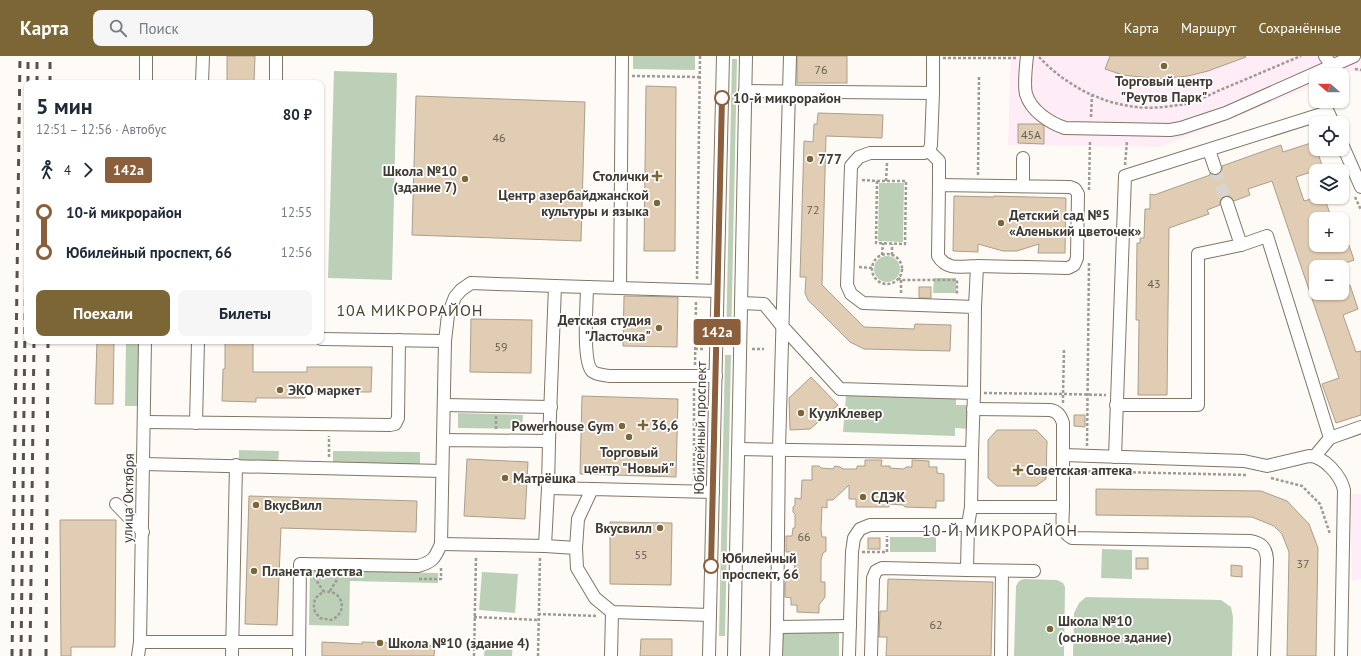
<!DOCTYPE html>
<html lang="ru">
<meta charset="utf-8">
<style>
body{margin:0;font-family:"PT Sans",sans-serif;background:#f6f6f7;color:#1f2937;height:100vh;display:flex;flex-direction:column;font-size:15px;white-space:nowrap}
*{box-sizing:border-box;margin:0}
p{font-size:13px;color:#747a83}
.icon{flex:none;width:22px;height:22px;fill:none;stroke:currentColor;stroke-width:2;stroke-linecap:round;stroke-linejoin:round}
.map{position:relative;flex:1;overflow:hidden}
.side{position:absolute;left:24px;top:24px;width:300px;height:264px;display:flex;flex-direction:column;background:#fff;border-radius:8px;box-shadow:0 1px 3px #0004}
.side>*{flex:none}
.badge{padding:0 8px;border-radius:3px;font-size:14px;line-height:26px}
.needle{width:26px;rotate:290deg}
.controls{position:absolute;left:1309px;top:12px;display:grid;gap:8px}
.controls a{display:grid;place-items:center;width:40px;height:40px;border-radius:8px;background:#fff;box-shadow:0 1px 3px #0004;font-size:20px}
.map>.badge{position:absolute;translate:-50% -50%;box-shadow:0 0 0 2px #fff}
.legs{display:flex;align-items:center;gap:6px;height:44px;padding:0 12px;font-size:13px}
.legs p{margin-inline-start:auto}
.overview{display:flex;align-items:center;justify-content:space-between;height:68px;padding:0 12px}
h1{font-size:22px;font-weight:700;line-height:30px}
.cta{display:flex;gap:8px;margin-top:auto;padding:8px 12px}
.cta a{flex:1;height:46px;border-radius:8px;background:#7c6636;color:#fff;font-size:16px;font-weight:700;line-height:46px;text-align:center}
.cta a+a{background:#f6f6f7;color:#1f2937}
ul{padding:0 12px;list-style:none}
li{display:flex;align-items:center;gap:14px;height:40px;font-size:15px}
li i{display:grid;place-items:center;width:6px;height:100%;margin:0 5px;background:currentColor}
li i::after{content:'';width:10px;height:10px;margin:-5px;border:3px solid;border-radius:50%;background:#fff}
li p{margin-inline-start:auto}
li:first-child i{background:linear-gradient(#0000 50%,currentColor 0)}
li:last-child i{background:linear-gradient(currentColor 50%,#0000 0)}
header{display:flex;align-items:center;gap:24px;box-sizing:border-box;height:56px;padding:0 20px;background:#7c6636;color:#fff}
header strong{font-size:19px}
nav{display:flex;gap:22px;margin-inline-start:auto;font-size:14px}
.search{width:280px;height:36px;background:#f6f6f7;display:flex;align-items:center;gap:10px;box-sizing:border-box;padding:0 14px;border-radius:8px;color:#747a83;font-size:15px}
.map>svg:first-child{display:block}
.commercial{fill:#feecf7}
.green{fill:#bcd0b8}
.building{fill:#e0cdb3;stroke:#ab9e8b}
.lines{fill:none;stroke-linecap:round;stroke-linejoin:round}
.minor-tunnel{stroke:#d8d4d0;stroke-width:12;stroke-dasharray:12 6;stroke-linecap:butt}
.minor-casing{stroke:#827564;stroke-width:14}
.path{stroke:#9f9a94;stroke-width:2.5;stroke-dasharray:3 2;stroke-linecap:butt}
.minor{stroke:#fff;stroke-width:12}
.rail{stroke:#58524b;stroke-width:3;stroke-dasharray:7 7;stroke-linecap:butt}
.line-1-casing{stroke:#fff;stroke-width:9}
.line-1{stroke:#8b5e3c;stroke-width:6}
.poi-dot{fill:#7c6636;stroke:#fff;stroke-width:1.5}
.stop-1-dot{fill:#fff;stroke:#8b5e3c;stroke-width:2}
.labels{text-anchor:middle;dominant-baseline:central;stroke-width:3.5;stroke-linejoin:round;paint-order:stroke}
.number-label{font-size:12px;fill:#685f52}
.poi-label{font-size:14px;font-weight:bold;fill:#403a32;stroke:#fff;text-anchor:start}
.stop-label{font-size:14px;font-weight:bold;fill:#403a32;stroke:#fff;text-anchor:start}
.street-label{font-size:14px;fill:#403a32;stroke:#fff}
.quarter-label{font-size:16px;letter-spacing:1px;fill:#4e4232;stroke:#fff}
</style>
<header>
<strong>Карта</strong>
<div class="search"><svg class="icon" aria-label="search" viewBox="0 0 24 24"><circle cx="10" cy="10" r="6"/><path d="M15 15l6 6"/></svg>Поиск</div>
<nav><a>Карта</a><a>Маршрут</a><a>Сохранённые</a></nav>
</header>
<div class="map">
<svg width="1361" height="600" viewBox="0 0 1361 600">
<rect width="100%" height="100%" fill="#fefbf7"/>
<g class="commercial">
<path d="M1011,0h350v16l-9,-1 -10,4h-26v10l-156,62 -152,-2z"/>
<path d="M1350,438h11v85l-9,1z"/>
</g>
<g class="green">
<path d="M633,0h62v14l-62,-1z"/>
<path d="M732,3h5l-6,285h-5z"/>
<path d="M334,15l63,2 -5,207 -64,-2z"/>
<path d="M879,127h25l-1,59 -25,-1z"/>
<circle cx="887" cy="213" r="13"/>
<path d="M934,222h22v15h-23z"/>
<path d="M126,285h12v65h-13z"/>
<path d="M725,299h6l-6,281h-6z"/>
<path d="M846,340l110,1v8h14l-1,24 -14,-1v8l-112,-4z"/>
<path d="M458,357l65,2 -1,14 -64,-1z"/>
<path d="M239,394l40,1 -1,12 -39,-1z"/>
<path d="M333,395l87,1v13l-87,-1z"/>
<rect x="890" y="481" width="46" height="15"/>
<path d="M1102,493l30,1v29l-31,-1z"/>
<path d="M310,514l128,3v10l-88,-2 -1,45 -40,-1z"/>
<path d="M482,516l36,2 -3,39 -36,-3z"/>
<path d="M1024,523l33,1 6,3 2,4 -1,69h-50l2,-70 3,-5z"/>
<path d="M1086,541l135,3 10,7 2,10 -1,39h-159l1,-43 5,-10z"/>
<rect x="782" y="575" width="57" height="25"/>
<path d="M485,584l28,1 -1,15h-28z"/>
</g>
<g class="building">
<path d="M227,0h28l-1,27h-27z"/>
<rect x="797" y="0" width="50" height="27"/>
<path d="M1110,0h135l1,1 -38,14 -20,5 -29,3 -36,-4 -18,-6z"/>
<path d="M646,30l30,1 -1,164h-31z"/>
<path d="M416,40l169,6 -4,139 -169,-6z"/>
<path d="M818,57l65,2 -1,23 -56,-2 -4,149 42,42 50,2 1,-5 36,1 -1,26 -86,-2 -14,-7 -42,-42 -3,-7 1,-16h-6l4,-136 9,1 1,-18h3z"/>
<path d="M1018,68h23l3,2v18l-26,-1z"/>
<path d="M1314,86l9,26 -27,9 8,24 14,-4h6l8,22h-16v7l-3,1 3,8v10h33l5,15 -19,7h-19v26h26v-5l8,-3 8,24 -15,6 13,37 5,-1v64l-25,8 -14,-39 17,-6 -67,-197 -24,8 2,6 -16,6 -5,-5h-5l-4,5v4l-13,5 2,4 -40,14 -2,167h-29l1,-75h-3l1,-77h3v-5h4l1,-29h5v-15l4,1 56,-20v-2l4,2h4l4,-5v-4l59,-21 2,7z"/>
<path d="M954,140l40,1v-1l72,2 -1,55h-27l1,-9 -22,7h-14l-25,-7v8l-25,-1z"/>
<rect x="919" y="231" width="12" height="11"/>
<path d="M624,240l54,1 -1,50 -54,-1z"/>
<path d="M471,263l61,1 -1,53 -61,-1z"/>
<path d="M97,285h17l-1,63h-18z"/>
<path d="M225,285h28v31h54v-5h65l-1,25h-66v6h-49v4l-34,-1 1,-32h2z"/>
<path d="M811,321l27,28 -28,24 -20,1 -1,-32z"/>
<path d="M582,340l96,3 -2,78 -96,-3z"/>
<path d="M1074,359h11v12l-11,-1z"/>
<path d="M997,374h39l11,11 -1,38 -10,7h-39l-9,-8v-38z"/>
<path d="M467,403l61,3 -3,57 -61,-3z"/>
<path d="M865,404h17l-1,6h9v2l14,1 2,-2h6v-7l17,1v6h8v6l7,1v27h-8v7l-31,-1 -2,-2 -14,-1v3h-33v-8h-7v-14l-16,15h-6v8l-5,-1 -1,22 1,8h4v14l-3,2 -2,7v22h4v15l-6,8v8l-22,-1v-7h-6v-7l-6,-1v-14l10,-12 -1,-11 -2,-2v-6h-6v-16h6l1,-8h2v-14l-2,-2v-5l2,-2v-7l6,1 1,-19h10v-14h7l2,2 12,1 2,-3 5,1 3,2h14v-3h8z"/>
<path d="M1096,433l165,2 26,10 22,23 9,24 -2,108h-29l2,-104 -7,-18 -8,-8 -22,-9 -156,-2z"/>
<path d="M249,440l168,5 -1,31 -135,-4 -4,97 -32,-1z"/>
<path d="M60,464h56l-1,127h-44v9h-10z"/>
<path d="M610,466l62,1 -1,62 -61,-1z"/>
<rect x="868" y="482" width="12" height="11"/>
<rect x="1136" y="502" width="12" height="11"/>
<path d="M1231,509l11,1v11l-11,-1z"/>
<path d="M888,523l105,3 -2,74h-105l1,-19h-8l1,-26h7z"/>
<path d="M641,583h31v17h-32z"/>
<path d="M322,586l40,2v-2l34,1v2l39,1 -1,10h-112z"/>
</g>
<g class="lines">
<path class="minor-tunnel" d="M1215,112l12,35"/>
<defs>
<g id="minor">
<path d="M146,0v27"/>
<path d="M790,0l-11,393 -2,178 73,-1"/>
<path d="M1027,0c-1,9 -3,30 -1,38 5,17 24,29 39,34l105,2 11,-2 45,-15 128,-57"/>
<path d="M1325,0l7,10"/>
<path d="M202,27l1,-27"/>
<path d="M276,27v-27"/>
<path d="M745,35l188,2 -2,52 -2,6 -5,2h-54l-11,4 -8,9 -4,119 4,9 12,9 112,4 -1,86"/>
<path d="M933,37v-37"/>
<path d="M1342,88l19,43"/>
<path d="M1209,94l6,18"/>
<path d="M929,95l10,10v24"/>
<path d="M1023,130v-28"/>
<path d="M1227,147l14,42"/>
<path d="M555,230l32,1"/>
<path d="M620,232l2,-232"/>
<path d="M741,247l23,1 18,22 58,63 134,4 -2,60"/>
<path d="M975,251l2,-41 91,2 6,-3 3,-7 1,-64 -3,-5 -5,-2 -131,-2 -1,71c9,15 23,10 39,10"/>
<path d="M321,283l124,2"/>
<path d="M716,320h-107c-5,-1 -13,-1 -17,-5 -10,-10 -5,-69 -5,-84l130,4"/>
<path d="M444,349l107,2"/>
<path d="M1116,349h82v-151l43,-9 26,-9 63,202 31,-11"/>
<path d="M144,366l246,3 5,-1 3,-6 1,-78"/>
<path d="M196,367l2,-82"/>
<path d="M443,384l2,-99 3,-26 7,-18 6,-7 10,-7 84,3 -6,155"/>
<path d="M738,393l234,4 -1,54 -3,18h-98l-10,4 -6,9 -2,14 -3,104"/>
<path d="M1063,399l181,6 23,5 42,-10c15,0 32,20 35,34l-3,166"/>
<path d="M1315,400l15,-18"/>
<path d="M1115,401l10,-281 203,-64 5,11"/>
<path d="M144,408l298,7"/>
<path d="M116,448l27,28"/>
<path d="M971,451h92v-84c-2,-7 -6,-12 -13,-13l-77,-1"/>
<path d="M1063,451c0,14 -4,24 9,31l178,3c12,2 16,7 17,18l-3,97"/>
<path d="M441,488l104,2 3,-58"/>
<path d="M545,490l31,2"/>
<path d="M967,514l67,1"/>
<path d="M710,559l-98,-3 -17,-14 -18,-30 -1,-20 2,-29 14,-30 121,3"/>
<path d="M140,586h159"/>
<path d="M138,600l2,-14 5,-301"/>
<path d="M232,600l4,-191"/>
<path d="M299,600l1,-92 118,2c15,-4 17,-8 23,-22l2,-104 106,1 -1,47 44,1"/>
<path d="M611,600l1,-44"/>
<path d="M709,600l14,-600"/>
<path d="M734,600l12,-600"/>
<path d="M776,600l1,-29"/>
<path d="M871,600l2,-78 3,-7 6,-3 85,2 1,-45"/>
<path d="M1001,600l1,-85"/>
</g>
</defs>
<use href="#minor" class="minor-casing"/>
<g class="path">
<path d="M1039,1c34,36 83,57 132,49 6,-1 12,-1 18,-3 10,-3 21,-8 31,-13 27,-11 54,-23 81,-34"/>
<path d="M943,2h73"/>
<path d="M1355,13l6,1"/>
<path d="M632,20l67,1"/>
<path d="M1091,61l1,-22"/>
<path d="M1125,109l2,-24"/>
<path d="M978,119l1,-99"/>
<path d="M862,124l15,1"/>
<path d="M877,125h29l-1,63 -29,-1z"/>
<path d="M886,125l1,-18"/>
<path d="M1089,134l1,-50"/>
<path d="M1355,141l6,13"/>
<circle cx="887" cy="213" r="15"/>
<path d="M882,199l1,-12"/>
<path d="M892,199v-11"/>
<path d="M859,211l13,1"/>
<path d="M898,222l3,2h56v14"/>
<path d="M697,223l3,-223"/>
<path d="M901,237v-13"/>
<path d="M695,293h10"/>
<path d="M752,293h12"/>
<path d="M1064,294l-1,44 43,1"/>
<path d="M695,309l1,-63"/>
<path d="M984,337l79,1v10"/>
<path d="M496,373v-13"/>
<path d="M1087,390l2,-183"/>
<path d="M329,401v-21"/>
<path d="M1073,415l175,4"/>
<path d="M1271,422l31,8 18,18 10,30"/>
<path d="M694,425v-93"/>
<path d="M862,496h25v-16"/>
<path d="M314,521l10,15c-9,4 -12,10 -9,20l5,6 11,2c18,-7 12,-31 -7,-28"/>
<path d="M419,523h22v-12"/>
<path d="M330,535l8,-13"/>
<path d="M538,558l60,2"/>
<path d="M474,561l64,3"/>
<path d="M474,600l2,-100"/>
<path d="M538,600l2,-99"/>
</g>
<use href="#minor" class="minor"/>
<g class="rail">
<path d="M28,27v-27"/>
<path d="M37,27v-27"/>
<path d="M50,27v-27"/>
<path d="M12,600l8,-600"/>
<path d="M21,600l6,-497"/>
<path d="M30,600l4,-315"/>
<path d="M46,600l2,-315"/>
</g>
</g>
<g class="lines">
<defs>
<path id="line-1" d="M711,510l11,-468"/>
</defs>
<use href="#line-1" class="line-1-casing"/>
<use href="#line-1" class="line-1"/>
</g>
<g class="poi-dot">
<circle cx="1164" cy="10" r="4"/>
<circle cx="810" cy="103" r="4"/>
<path d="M655 114h4v4h4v4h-4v4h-4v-4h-4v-4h4z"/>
<circle cx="465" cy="123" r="4"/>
<circle cx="657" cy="147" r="4"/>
<circle cx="1001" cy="167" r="4"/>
<circle cx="659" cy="272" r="4"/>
<circle cx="280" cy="334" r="4"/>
<circle cx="801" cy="357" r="4"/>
<path d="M641 363h4v4h4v4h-4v4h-4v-4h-4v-4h4z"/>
<circle cx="622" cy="370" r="4"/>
<circle cx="629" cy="381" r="4"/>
<path d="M1016 408h4v4h4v4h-4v4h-4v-4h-4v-4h4z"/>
<circle cx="505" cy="422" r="4"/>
<circle cx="863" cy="441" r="4"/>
<circle cx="256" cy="449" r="4"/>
<circle cx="660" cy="472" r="4"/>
<circle cx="254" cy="515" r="4"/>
<circle cx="1050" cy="573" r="4"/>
<circle cx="380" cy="587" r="4"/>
</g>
<g class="stop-1-dot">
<circle cx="722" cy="42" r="7"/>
<circle cx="711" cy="510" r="7"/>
</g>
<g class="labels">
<g class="number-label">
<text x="821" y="13">76</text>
<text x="1031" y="78">45А</text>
<text x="499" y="81">46</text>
<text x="813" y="153">72</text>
<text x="1154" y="227">43</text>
<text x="501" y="290">59</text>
<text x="804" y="480">66</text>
<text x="641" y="498">55</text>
<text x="1303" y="507">37</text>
<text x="936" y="568">62</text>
</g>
<g class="poi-label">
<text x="1164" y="25" text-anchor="middle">Торговый центр<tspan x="1164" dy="16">"Реутов Парк"</tspan></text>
<text x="818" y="103">777</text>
<text x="457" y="115" text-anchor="end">Школа №10<tspan x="457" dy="16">(здание 7)</tspan></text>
<text x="649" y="120" text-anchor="end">Столички</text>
<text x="649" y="139" text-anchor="end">Центр азербайджанской<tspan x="649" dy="16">культуры и языка</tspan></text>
<text x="1009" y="159">Детский сад №5<tspan x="1009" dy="16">«Аленький цветочек»</tspan></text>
<text x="651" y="264" text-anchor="end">Детская студия<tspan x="651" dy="16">"Ласточка"</tspan></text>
<text x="288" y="334">ЭКО маркет</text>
<text x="809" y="357">КуулКлевер</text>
<text x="651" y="369">36,6</text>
<text x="614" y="370" text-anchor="end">Powerhouse Gym</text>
<text x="629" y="396" text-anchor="middle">Торговый<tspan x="629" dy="16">центр "Новый"</tspan></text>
<text x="1026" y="414">Советская аптека</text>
<text x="513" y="422">Матрёшка</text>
<text x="871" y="441">СДЭК</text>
<text x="264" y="449">ВкусВилл</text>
<text x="652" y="472" text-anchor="end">Вкусвилл</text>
<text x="262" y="515">Планета детства</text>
<text x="1058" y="565">Школа №10<tspan x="1058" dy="16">(основное здание)</tspan></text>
<text x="388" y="587">Школа №10 (здание 4)</text>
</g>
<g class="stop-label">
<text x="733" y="42">10-й микрорайон</text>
<text x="722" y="502">Юбилейный<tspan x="722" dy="16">проспект, 66</tspan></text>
</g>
<g class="street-label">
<text transform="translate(700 372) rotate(-89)">Юбилейный проспект</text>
<text transform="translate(128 442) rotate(-89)">улица Октября</text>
</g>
<g class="quarter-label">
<text x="410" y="254">10А МИКРОРАЙОН</text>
<text x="1000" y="474">10-Й МИКРОРАЙОН</text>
</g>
</g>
</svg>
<div class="controls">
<a><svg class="needle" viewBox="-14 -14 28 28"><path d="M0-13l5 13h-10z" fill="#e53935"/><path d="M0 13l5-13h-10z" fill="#747a83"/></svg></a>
<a><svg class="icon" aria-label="locate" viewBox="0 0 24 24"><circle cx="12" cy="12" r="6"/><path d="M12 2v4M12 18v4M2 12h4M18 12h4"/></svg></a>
<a><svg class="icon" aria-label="layers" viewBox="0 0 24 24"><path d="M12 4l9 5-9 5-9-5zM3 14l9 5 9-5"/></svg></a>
<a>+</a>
<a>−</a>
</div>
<b class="badge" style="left:717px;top:276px;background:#8b5e3c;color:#fff">142а</b>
<section class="side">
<div class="overview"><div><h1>5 мин</h1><p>12:51 – 12:56 · Автобус</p></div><b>80 ₽</b></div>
<div class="legs"><svg class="icon" aria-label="walk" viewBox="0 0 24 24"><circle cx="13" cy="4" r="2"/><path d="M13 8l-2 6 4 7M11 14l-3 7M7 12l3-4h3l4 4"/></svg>4<svg class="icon" aria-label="forward" viewBox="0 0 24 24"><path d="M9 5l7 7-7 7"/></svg><b class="badge" style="background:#8b5e3c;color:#fff">142а</b></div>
<ul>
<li><i style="color:#8b5e3c"></i><b>10-й микрорайон</b><p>12:55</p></li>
<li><i style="color:#8b5e3c"></i><b>Юбилейный проспект, 66</b><p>12:56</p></li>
</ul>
<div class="cta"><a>Поехали</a><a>Билеты</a></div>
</section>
</div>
